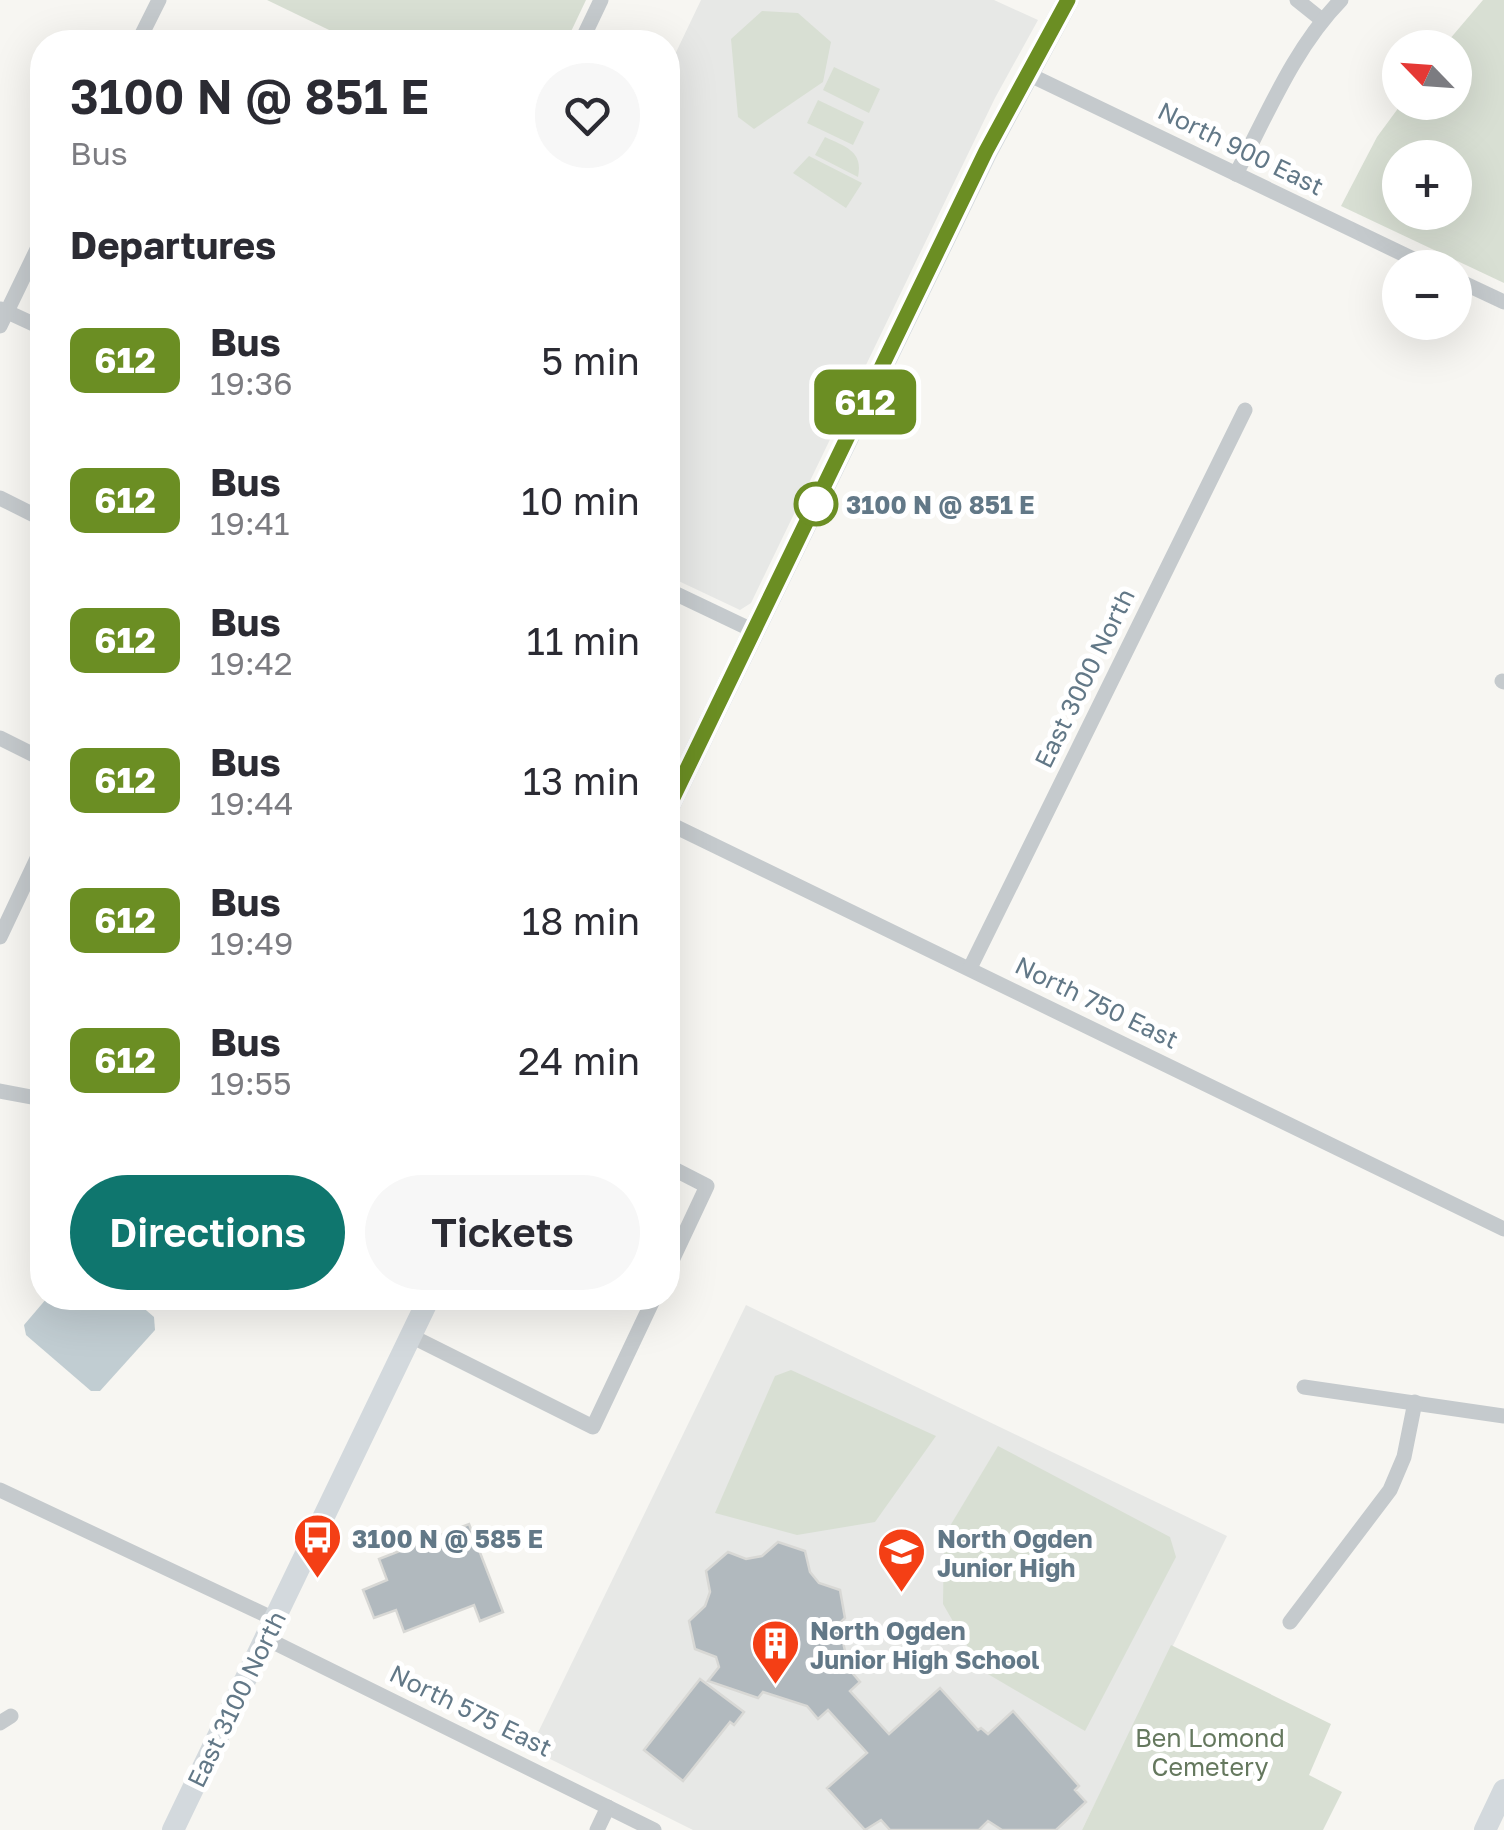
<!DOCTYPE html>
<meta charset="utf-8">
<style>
body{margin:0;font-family:"Golos Text",sans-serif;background:#f7f7f7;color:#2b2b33;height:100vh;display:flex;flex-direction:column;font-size:38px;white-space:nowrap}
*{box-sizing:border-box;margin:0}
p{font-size:32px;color:#7c7c81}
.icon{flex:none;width:55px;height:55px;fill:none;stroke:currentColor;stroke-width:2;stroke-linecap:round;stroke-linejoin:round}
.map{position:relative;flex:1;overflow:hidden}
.sheet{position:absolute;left:30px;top:30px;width:650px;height:1280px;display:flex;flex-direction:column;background:#fff;border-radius:40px;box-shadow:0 10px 40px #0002}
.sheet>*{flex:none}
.badge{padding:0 20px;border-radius:15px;font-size:35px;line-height:65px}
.needle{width:65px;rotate:295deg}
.tools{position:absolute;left:1382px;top:30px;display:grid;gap:20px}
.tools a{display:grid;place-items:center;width:90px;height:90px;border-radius:50%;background:#fff;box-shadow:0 10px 40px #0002;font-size:50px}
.map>.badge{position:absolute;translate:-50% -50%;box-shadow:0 0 0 5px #fff}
h2{padding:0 40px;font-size:38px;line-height:90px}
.round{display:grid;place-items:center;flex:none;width:105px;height:105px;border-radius:52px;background:#f7f7f7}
.headline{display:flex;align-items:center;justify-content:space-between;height:170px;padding:0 40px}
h1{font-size:48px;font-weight:600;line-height:75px}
.cta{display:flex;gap:20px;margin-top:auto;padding:20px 40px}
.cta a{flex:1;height:115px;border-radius:60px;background:#0f766e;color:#fff;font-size:40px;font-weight:600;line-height:115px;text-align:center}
.cta a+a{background:#f7f7f7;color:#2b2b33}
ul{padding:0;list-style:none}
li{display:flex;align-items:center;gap:30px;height:140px;padding:0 40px}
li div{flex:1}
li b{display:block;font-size:38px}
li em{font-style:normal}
li .badge{min-width:110px;font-weight:700;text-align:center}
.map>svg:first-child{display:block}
.built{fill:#e7e8e6}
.green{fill:#d8dfd3;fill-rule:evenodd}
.water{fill:#c1cdd2}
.building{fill:#b1b9be;stroke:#d8d8d5;stroke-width:2.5}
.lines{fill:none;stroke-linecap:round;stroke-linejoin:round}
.street{stroke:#c5cacd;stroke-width:15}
.secondary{stroke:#d3d9dd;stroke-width:22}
.line-casing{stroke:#fff;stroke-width:22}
.line{stroke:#6b8e23;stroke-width:15}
.stop-dot{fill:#fff;stroke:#6b8e23;stroke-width:5}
.labels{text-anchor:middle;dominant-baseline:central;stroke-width:10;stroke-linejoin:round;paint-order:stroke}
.street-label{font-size:25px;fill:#627887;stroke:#fff}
.stop-label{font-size:25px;font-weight:bold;fill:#627887;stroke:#fff;text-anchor:start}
.poi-label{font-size:25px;font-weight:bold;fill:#627887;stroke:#fff;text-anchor:start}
.park-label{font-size:25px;fill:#65785e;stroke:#fff}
</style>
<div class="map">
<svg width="1504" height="1830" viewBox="0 0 1504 1830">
<rect width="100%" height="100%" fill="#f7f6f2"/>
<g class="built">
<path d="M701,0h293l44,20 -43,78 -244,505 -11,7 -72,-34v-507z"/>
<path d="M746,1305l481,231 -145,294h-389l-163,-81z"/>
</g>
<g class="green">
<path d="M267,0h319l-20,42h-212z"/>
<path d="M1483,0h21v283l-163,-77 36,-69 25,-34 53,-1v-54l-12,-1zM1400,158h55v54h-55z"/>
<path d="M762,11l36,2 33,29 -8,40 -69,47 -16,-12 -7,-78z"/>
<path d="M834,67l46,22 -11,24 -46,-23z"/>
<path d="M818,100l46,22 -11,23 -46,-22z"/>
<path d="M825,137c19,9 39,14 33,40l-43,-22z"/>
<path d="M809,156l53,27 -16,25 -53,-35z"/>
<path d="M791,1370l145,66 -61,86 -78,13 -82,-22 60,-137z"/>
<path d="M998,1446l172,91 6,20 -91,174 -104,-61 -38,-66 1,-68z"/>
<path d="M1171,1645l160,79 -22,51 33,17 -19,38h-241z"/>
</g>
<path class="water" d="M47,1298h85l22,19 1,13 -55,61h-9l-65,-56 -2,-10z"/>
<g class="building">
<path d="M469,1524l34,88 -23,9 -6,-16 -70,27 -8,-22 -22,8 -11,-28 24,-10 -8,-21z"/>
<path d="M778,1542l27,9 5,21 9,11 21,7 5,28 -6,6 10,45 11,13 -10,9 39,43 51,-46 38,42 3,-2 7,6 25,-23 66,75 -4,4 11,12 -30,28h-54l-14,-9 -9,9h-89l-9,-10 -16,10 -38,-42 40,-35 -39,-43 -10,9 -11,-13 -44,-14 -5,6 -50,-17 11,-14 -3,-10 -21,-8 -6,-28 16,-15 5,-14 -4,-21 22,-19 18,7 16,-3z"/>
<path d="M700,1679l44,33 -10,13 -4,-3 -47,59 -39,-31z"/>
</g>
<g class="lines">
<g class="street">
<path d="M1297,0l25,20"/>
<path d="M138,42l21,-42"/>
<path d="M581,42l20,-42"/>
<path d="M1028,74l404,194"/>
<path d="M1236,174c31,-59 58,-126 105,-174"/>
<path d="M1455,279l49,23"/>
<path d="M1,309l41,19"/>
<path d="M0,326l42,-87"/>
<path d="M0,498l42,21"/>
<path d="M668,590l84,40"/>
<path d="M1502,681l2,1"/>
<path d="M0,738l42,21"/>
<path d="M668,823l836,406"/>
<path d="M0,937l42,-89"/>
<path d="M970,968l275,-558"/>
<path d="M0,1091l42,8"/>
<path d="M668,1166l39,20 -39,83"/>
<path d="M411,1336l182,91 61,-129"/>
<path d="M1304,1387l200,29"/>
<path d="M0,1490l274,129"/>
<path d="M1290,1622l100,-132 14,-33 11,-55"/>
<path d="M265,1638l389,192"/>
<path d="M0,1723l11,-7"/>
<path d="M597,1830l11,-23"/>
</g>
<g class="secondary">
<path d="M668,808l319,-657 81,-151"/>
<path d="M173,1830l256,-532"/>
<path d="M1485,1830l19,-40"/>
</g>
</g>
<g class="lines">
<defs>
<path id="line" d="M668,808l318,-657 82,-151"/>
</defs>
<use href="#line" class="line-casing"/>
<use href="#line" class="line"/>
</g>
<defs>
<symbol id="bus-pin" viewBox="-11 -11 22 30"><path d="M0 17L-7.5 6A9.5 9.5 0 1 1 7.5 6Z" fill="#f43f15" stroke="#fff"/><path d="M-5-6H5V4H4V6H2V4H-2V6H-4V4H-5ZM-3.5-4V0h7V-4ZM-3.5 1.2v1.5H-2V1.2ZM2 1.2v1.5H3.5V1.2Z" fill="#fff"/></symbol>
<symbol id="school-pin" viewBox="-11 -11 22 30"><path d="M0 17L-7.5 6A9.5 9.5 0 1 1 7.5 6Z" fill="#f43f15" stroke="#fff"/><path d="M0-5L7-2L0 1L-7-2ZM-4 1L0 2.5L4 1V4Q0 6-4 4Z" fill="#fff"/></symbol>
<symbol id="building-pin" viewBox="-11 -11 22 30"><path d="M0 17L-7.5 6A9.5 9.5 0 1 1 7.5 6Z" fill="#f43f15" stroke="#fff"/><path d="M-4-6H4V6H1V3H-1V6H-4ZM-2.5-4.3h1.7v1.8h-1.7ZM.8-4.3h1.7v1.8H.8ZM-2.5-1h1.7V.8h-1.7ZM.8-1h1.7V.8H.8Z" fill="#fff"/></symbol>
</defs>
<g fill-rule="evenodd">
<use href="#bus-pin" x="290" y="1510" width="55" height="75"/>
<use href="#school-pin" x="874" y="1524" width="55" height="75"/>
<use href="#building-pin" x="748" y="1616" width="55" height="75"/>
</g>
<circle class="stop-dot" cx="816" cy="504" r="20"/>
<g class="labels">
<g class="street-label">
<text transform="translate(1241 148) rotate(26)">North 900 East</text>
<text transform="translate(1084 678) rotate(-64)">East 3000 North</text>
<text transform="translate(1097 1002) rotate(26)">North 750 East</text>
<text transform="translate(236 1699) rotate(-64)">East 3100 North</text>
<text transform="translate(471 1710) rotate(26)">North 575 East</text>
</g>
<g class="stop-label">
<text x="846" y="504">3100 N @ 851 E</text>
</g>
<g class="poi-label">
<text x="352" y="1538">3100 N @ 585 E</text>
<text x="937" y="1538">North Ogden<tspan x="937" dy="29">Junior High</tspan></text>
<text x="810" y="1630">North Ogden<tspan x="810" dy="29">Junior High School</tspan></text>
</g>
<g class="park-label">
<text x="1210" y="1737">Ben Lomond<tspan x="1210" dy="29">Cemetery</tspan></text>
</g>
</g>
</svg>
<div class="tools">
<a><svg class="needle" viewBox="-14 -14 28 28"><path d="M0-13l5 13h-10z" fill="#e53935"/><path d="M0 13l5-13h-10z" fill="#7c7c81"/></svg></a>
<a>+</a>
<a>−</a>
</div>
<b class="badge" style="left:865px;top:402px;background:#6b8e23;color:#fff">612</b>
<section class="sheet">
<div class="headline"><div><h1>3100 N @ 851 E</h1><p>Bus</p></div><a class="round"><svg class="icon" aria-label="heart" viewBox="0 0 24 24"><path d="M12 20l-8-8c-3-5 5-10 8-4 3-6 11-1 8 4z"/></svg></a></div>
<h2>Departures</h2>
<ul>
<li><span class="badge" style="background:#6b8e23;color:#fff">612</span><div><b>Bus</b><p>19:36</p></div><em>5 min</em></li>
<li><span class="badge" style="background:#6b8e23;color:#fff">612</span><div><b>Bus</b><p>19:41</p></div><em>10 min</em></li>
<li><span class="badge" style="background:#6b8e23;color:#fff">612</span><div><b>Bus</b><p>19:42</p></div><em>11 min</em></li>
<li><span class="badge" style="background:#6b8e23;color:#fff">612</span><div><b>Bus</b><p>19:44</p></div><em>13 min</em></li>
<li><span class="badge" style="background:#6b8e23;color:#fff">612</span><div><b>Bus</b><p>19:49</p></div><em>18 min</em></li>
<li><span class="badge" style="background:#6b8e23;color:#fff">612</span><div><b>Bus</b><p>19:55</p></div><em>24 min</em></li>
</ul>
<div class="cta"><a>Directions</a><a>Tickets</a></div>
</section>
</div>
